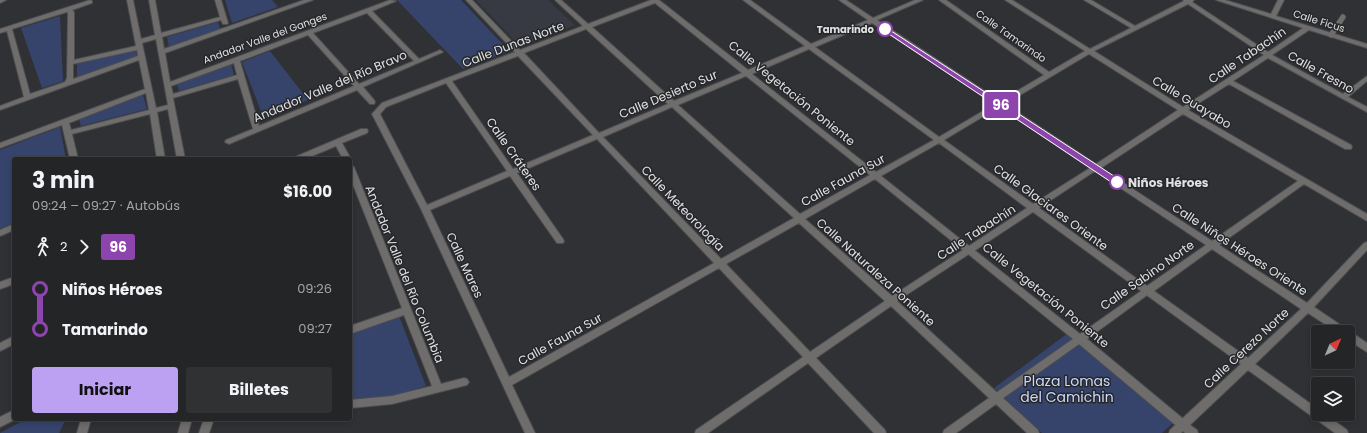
<!DOCTYPE html>
<html lang="es">
<meta charset="utf-8">
<style>
body{margin:0;font-family:Poppins,sans-serif;background:#303133;color:#f1f3f6;height:100vh;display:flex;flex-direction:column;font-size:15px;white-space:nowrap}
*{box-sizing:border-box;margin:0}
p{font-size:13px;color:#a3a5a7}
.icon{flex:none;width:22px;height:22px;fill:none;stroke:currentColor;stroke-width:2;stroke-linecap:round;stroke-linejoin:round}
.map{position:relative;flex:1;overflow:hidden}
.panel{position:absolute;left:12px;top:157px;width:340px;height:264px;display:flex;flex-direction:column;background:#242527;border-radius:4px;box-shadow:0 2px 6px #0003,0 0 0 1px #414244}
.panel>*{flex:none}
.badge{padding:0 8px;border-radius:3px;font-size:14px;line-height:26px}
.needle{width:26px;rotate:44deg}
.tools{position:absolute;left:1311px;top:325px;display:grid;gap:8px}
.tools a{display:grid;place-items:center;width:44px;height:44px;border-radius:4px;background:#242527;box-shadow:0 2px 6px #0003,0 0 0 1px #414244;font-size:20px}
.map>.badge{position:absolute;translate:-50% -50%;box-shadow:0 0 0 2px #fff}
.legs{display:flex;align-items:center;gap:6px;height:44px;padding:0 20px;font-size:13px}
.legs p{margin-inline-start:auto}
.overview{display:flex;align-items:center;justify-content:space-between;height:68px;padding:0 20px}
h1{font-size:22px;font-weight:700;line-height:30px}
.button{display:flex;gap:8px;margin-top:auto;padding:8px 20px}
.button a{flex:1;height:46px;border-radius:4px;background:#bca0f2;color:#111;font-size:16px;font-weight:700;line-height:46px;text-align:center}
.button a+a{background:#303133;color:#f1f3f6}
ul{padding:0 20px;list-style:none}
li{display:flex;align-items:center;gap:14px;height:40px;font-size:15px}
li i{display:grid;place-items:center;width:6px;height:100%;margin:0 5px;background:currentColor}
li i::after{content:'';width:10px;height:10px;margin:-5px;border:3px solid;border-radius:50%;background:#242527}
li p{margin-inline-start:auto}
li:first-child i{background:linear-gradient(#0000 50%,currentColor 0)}
li:last-child i{background:linear-gradient(currentColor 50%,#0000 0)}
.map>svg:first-child{display:block}
.built{fill:#373a43}
.green{fill:#36446c}
.lines{fill:none;stroke-linecap:round;stroke-linejoin:round}
.service-casing{stroke:#4c4d50;stroke-width:6}
.pedestrian-casing{stroke:#4c4d50;stroke-width:2}
.minor-casing{stroke:#4c4d50;stroke-width:2}
.tertiary-casing{stroke:#4c4d50;stroke-width:2}
.service{stroke:#6f6d6c;stroke-width:5}
.pedestrian{fill:#6f6d6c;fill-rule:evenodd}
.minor{fill:#6f6d6c;fill-rule:evenodd}
.tertiary{fill:#6f6d6c;fill-rule:evenodd}
.line-1{fill:#8e44ad;stroke:#fff}
.stop-1-dot{fill:#fff;stroke:#8e44ad;stroke-width:2}
.labels{text-anchor:middle;dominant-baseline:central;stroke-width:3;stroke-linejoin:round;paint-order:stroke}
.far-street-label{font-size:10px;fill:#e0e1e3;stroke:#26272a}
.far-stop-label{font-size:10px;font-weight:bold;fill:#e0e1e3;stroke:#26272a;text-anchor:end}
.street-label{font-size:12px;fill:#e0e1e3;stroke:#26272a}
.stop-label{font-size:12px;font-weight:bold;fill:#e0e1e3;stroke:#26272a;text-anchor:start}
.near-park-label{font-size:14px;fill:#cbd8fa;stroke:#26272a}
</style>
<div class="map">
<svg width="1367" height="433" viewBox="0 0 1367 433">
<rect width="100%" height="100%" fill="#303134"/>
<path class="built" d="M476,0h72l27,25 -55,21z"/>
<g class="green">
<path d="M225,0h47l6,7 -46,16z"/>
<path d="M397,0h64l48,51 -46,18z"/>
<path d="M60,16l3,65 -21,7 -21,-60z"/>
<path d="M218,22l2,7 -51,18 -2,-10z"/>
<path d="M136,50l1,6 -60,21v-13z"/>
<path d="M270,51l38,49 -44,19 -22,-57z"/>
<path d="M231,64l3,11 -55,16 -2,-7z"/>
<path d="M143,95l4,14 -66,17 -2,-7z"/>
<path d="M60,127l6,32h-52v64l-14,6v-79z"/>
<path d="M399,316l27,70 -33,10 -43,4v-65z"/>
<path d="M1068,333l107,88 -13,12h-120l-48,-45z"/>
<path d="M26,419h40l-7,14h-59z"/>
</g>
<g class="lines">
<defs>
<path id="service" d="M1331,35l12,-18"/>
<path id="pedestrian" d="M970,248l3,1 107,85 64,-45 3,-2 3,2 1,2 -1,2 -63,46 100,83 1,3 -1,3 -4,2 -4,-2 -100,-84 -80,57 -3,1 -3,-1 -2,-3 2,-3 80,-56 -106,-86 -1,-2 1,-2z"/>
<g id="minor">
<path d="M90,0l2,1v2l-20,7 2,2v48l62,-14 -9,-46h6l8,39 14,-4 -6,-35h6l6,33 59,-16 -5,-17h6l7,23 -1,1h-4l-2,-4 -59,17 2,12 140,-49h9l-148,53 5,29 220,-82 6,1 -24,10 47,48 19,-8 2,-1 3,2 -80,35 11,13 1,2 -1,2h-4l-13,-14 -128,54 -4,-2 1,-2 27,-11 -15,-50 -65,19 12,61h-8l-9,-50 -11,3 8,47h-8l-7,-45 -78,20 6,25h-8l-8,-34 -62,23v-5l145,-54 -6,-29 -139,50v-4l24,-9 -17,-66 -7,2v-4zM67,12l1,1 -1,65 -2,4 -35,12 -18,-65zM367,13l47,48 -55,23 -46,-51zM308,35l46,51 -95,40 -19,-65zM156,39l12,66 -12,3 -14,-65zM137,50l1,6 -65,23v-15zM234,63l3,12 -64,19 -2,-8zM146,93l3,17 -78,20 -2,-7z"/>
<path d="M466,0h6l48,50 63,-24 -28,-26h6l27,24 63,-24h8l89,70 57,-24 -62,-46h7l61,44 57,-24 -29,-20h7l27,18 42,-18h8l-46,20 123,81 44,-26 -105,-75h7l103,72 36,-21 -80,-51h7l78,49 41,-21 -47,-28h7l44,26 49,-25 -1,-1h11l-2,2 76,50 35,-24 -87,-28h9l46,14 7,-14h6l-8,16 91,28v4l-58,-18 -37,25 71,39 24,-18v5l-19,16 19,10v5l-99,-54 -35,23 118,64 1,2 -1,2h-6l-116,-65 -41,26 179,104v7l-63,-37 -85,61 88,58 57,-60 3,-1v8l-53,57 53,36v9l-19,-12v-8h-11l-29,-19 -53,51 63,45v5h7l22,16 1,3h-13l-87,-63 -58,55 7,5 1,3h-13l-2,-2 -2,2h-12l1,-3 71,-66 -208,-152 -59,39 -1,2 -4,1 -72,47 141,129 1,3h-12l-31,-29 -40,29h-13l1,-3 45,-32 -98,-92 -75,52 69,72 1,3h-12l-66,-70 -100,70h-13l1,-3 107,-73 -84,-89 -207,117 23,48h-10l-104,-224 -49,-95 10,-11 133,-51zM655,3l87,70 -68,28 -82,-74zM1188,4l76,51 -81,52 -89,-56zM872,23l123,81 -56,33 -124,-90zM586,29l82,75 -69,29 -75,-80zM809,49l125,91 -58,32 -124,-98zM1089,54l89,56 -82,54 -91,-60zM518,56l75,79 -80,34 -61,-88zM746,76l124,99 -70,39 -122,-109zM446,83l61,88 -80,34 -47,-91 6,-7zM672,107l122,111 -73,41 -118,-122zM999,107l91,61 -57,36 -89,-64zM1183,114l115,67 -86,60 -111,-73zM597,139l117,124 -205,114 -79,-167 80,-34 47,67h6l1,-2 -1,-2 -46,-66zM939,143l88,65 -58,38 -88,-70zM1095,171l111,74 -59,41 -108,-78zM875,179l88,71 -71,46 -87,-77zM799,223l86,78 -75,51 -84,-88zM1212,249l89,60 -53,49 -94,-67z"/>
<path d="M361,129h6l1,2 -1,2 -25,10 9,16 -1,1v-1h-7l-7,-13 -31,13h-11l1,-2z"/>
<path d="M350,164l4,3 87,217 23,-6 3,1 2,3 -2,3 -75,19 -42,4v-8l42,-4 40,-10 -28,-71 -54,19v-8l52,-18 -52,-131z"/>
<path d="M14,224v6l-14,6v-6z"/>
<path d="M14,277v7l-14,5v-7z"/>
<path d="M14,336v8l-14,7v-8z"/>
<path d="M14,410v9h2l-16,8v-10z"/>
<path d="M81,419h10l-4,14h-10z"/>
<path d="M182,419h10l-4,14h-10z"/>
<path d="M204,419h10l-5,14h-10z"/>
</g>
<path id="tertiary" d="M0,0h6l-6,3z"/>
</defs>
<use href="#service" class="service-casing"/>
<use href="#pedestrian" class="pedestrian-casing"/>
<use href="#minor" class="minor-casing"/>
<use href="#tertiary" class="tertiary-casing"/>
<use href="#service" class="service"/>
<use href="#pedestrian" class="pedestrian"/>
<use href="#minor" class="minor"/>
<use href="#tertiary" class="tertiary"/>
</g>
<path class="line-1" d="M885,27l235,153v4h-6l-231,-154 -1,-1z"/>
<g class="stop-1-dot">
<circle cx="885" cy="29" r="7"/>
<circle cx="1117" cy="182" r="7"/>
</g>
<g class="labels">
<g class="far-street-label">
<text transform="translate(1319 21) rotate(17)">Calle Ficus</text>
<text transform="translate(1011 36) rotate(35)">Calle Tamarindo</text>
<text transform="translate(265 38) rotate(-20)">Andador Valle del Ganges</text>
</g>
<g class="far-stop-label">
<text x="874" y="29">Tamarindo</text>
</g>
<g class="street-label">
<text transform="translate(513 44) rotate(-21)">Calle Dunas Norte</text>
<text transform="translate(1247 55) rotate(-34)">Calle Tabachín</text>
<text transform="translate(1321 72) rotate(29)">Calle Fresno</text>
<text transform="translate(330 86) rotate(-23)">Andador Valle del Río Bravo</text>
<text transform="translate(792 93) rotate(39)">Calle Vegetación Poniente</text>
<text transform="translate(668 94) rotate(-23)">Calle Desierto Sur</text>
<text transform="translate(1192 102) rotate(31)">Calle Guayabo</text>
<text transform="translate(514 154) rotate(55)">Calle Cráteres</text>
<text transform="translate(843 180) rotate(-29)">Calle Fauna Sur</text>
<text transform="translate(1051 207) rotate(36)">Calle Glaciares Oriente</text>
<text transform="translate(683 208) rotate(46)">Calle Meteorología</text>
<text transform="translate(976 232) rotate(-33)">Calle Tabachín</text>
<text transform="translate(1240 249) rotate(33)">Calle Niños Héroes Oriente</text>
<text transform="translate(465 265) rotate(65)">Calle Mares</text>
<text transform="translate(876 272) rotate(42)">Calle Naturaleza Poniente</text>
<text transform="translate(405 274) rotate(68)">Andador Valle del Río Columbia</text>
<text transform="translate(1147 275) rotate(-35)">Calle Sabino Norte</text>
<text transform="translate(1046 295) rotate(39)">Calle Vegetación Poniente</text>
<text transform="translate(560 339) rotate(-29)">Calle Fauna Sur</text>
<text transform="translate(1246 348) rotate(-43)">Calle Cerezo Norte</text>
</g>
<g class="stop-label">
<text x="1128" y="182">Niños Héroes</text>
</g>
<g class="near-park-label">
<text x="1067" y="381">Plaza Lomas<tspan x="1067" dy="16">del Camichin</tspan></text>
</g>
</g>
</svg>
<div class="tools">
<a><svg class="needle" viewBox="-14 -14 28 28"><path d="M0-13l5 13h-10z" fill="#e53935"/><path d="M0 13l5-13h-10z" fill="#a3a5a7"/></svg></a>
<a><svg class="icon" aria-label="layers" viewBox="0 0 24 24"><path d="M12 4l9 5-9 5-9-5zM3 14l9 5 9-5"/></svg></a>
</div>
<b class="badge" style="left:1001px;top:105px;background:#8e44ad;color:#fff">96</b>
<section class="panel">
<div class="overview"><div><h1>3 min</h1><p>09:24 – 09:27 · Autobús</p></div><b>$16.00</b></div>
<div class="legs"><svg class="icon" aria-label="walk" viewBox="0 0 24 24"><circle cx="13" cy="4" r="2"/><path d="M13 8l-2 6 4 7M11 14l-3 7M7 12l3-4h3l4 4"/></svg>2<svg class="icon" aria-label="forward" viewBox="0 0 24 24"><path d="M9 5l7 7-7 7"/></svg><b class="badge" style="background:#8e44ad;color:#fff">96</b></div>
<ul>
<li><i style="color:#8e44ad"></i><b>Niños Héroes</b><p>09:26</p></li>
<li><i style="color:#8e44ad"></i><b>Tamarindo</b><p>09:27</p></li>
</ul>
<div class="button"><a>Iniciar</a><a>Billetes</a></div>
</section>
</div>
